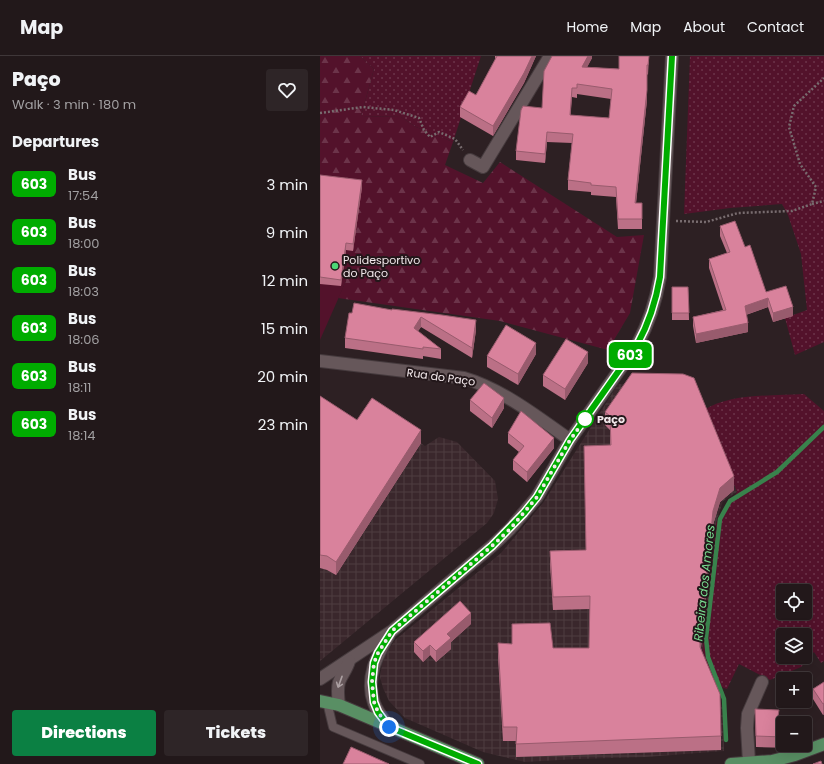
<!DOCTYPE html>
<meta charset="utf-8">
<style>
body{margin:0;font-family:Poppins,sans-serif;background:#2e2527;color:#f1f3f6;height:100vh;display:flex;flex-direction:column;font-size:15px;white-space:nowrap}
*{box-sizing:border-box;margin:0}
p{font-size:13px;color:#a2a0a2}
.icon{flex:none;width:22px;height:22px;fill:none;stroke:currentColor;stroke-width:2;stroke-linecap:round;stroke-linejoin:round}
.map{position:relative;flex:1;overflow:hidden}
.panel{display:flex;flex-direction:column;background:#22181a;width:320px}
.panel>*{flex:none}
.badge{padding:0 8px;border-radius:6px;font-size:14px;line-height:26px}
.tools{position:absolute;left:456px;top:528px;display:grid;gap:8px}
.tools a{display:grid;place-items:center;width:36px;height:36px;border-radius:4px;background:#22181a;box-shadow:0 4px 16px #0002,0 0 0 1px #3f3739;font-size:20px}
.you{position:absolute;width:20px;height:20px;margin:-10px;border:3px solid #fff;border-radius:50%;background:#1a73e8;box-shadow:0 0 0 6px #1a73e833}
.map>.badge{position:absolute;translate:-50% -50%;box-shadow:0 0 0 2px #fff}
h2{padding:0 12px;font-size:15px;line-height:36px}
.round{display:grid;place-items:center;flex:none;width:42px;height:42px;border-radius:4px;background:#2e2527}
.headline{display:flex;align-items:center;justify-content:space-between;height:68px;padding:0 12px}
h1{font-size:19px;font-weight:800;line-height:30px}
.action{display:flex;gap:8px;margin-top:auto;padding:8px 12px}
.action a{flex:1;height:46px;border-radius:4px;background:#0b8043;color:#fff;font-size:16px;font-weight:800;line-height:46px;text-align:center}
.action a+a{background:#2e2527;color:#f1f3f6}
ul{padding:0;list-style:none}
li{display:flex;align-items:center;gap:12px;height:48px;padding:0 12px}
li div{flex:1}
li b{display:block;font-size:15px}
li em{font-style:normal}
li .badge{min-width:44px;font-weight:700;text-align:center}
header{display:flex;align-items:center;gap:24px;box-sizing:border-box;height:56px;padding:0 20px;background:#22181a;border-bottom:1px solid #3f3739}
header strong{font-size:19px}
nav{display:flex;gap:22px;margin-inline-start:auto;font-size:14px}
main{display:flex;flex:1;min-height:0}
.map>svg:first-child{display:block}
.industrial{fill:url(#industrial-grid)}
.grass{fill:url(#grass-dots);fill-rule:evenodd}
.forest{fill:url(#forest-firs)}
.garden{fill:#53122b}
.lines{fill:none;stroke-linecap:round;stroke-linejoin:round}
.stream{stroke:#39824c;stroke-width:4.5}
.lane-casing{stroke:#463b3e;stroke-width:10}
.street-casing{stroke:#463b3e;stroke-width:14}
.secondary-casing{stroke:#463b3e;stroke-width:14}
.primary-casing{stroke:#463b3e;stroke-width:14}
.path{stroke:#786c6f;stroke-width:2.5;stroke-dasharray:2 2;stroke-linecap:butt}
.lane{stroke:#66575a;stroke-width:8}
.street{stroke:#66575a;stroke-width:12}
.secondary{stroke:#66575a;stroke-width:12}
.primary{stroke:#598f64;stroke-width:12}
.wall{fill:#bb7086;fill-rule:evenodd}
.shaded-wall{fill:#985b6d}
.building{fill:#d9829c;stroke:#985b6d;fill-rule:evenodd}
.oneway{stroke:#aca0a2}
.line-casing{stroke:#fff;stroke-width:9}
.line{stroke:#00ac00;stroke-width:6}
.walk{stroke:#f2e8eb;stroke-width:4;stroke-dasharray:0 7.2}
.poi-dot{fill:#4dd676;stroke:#23171a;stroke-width:1.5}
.stop-dot{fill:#fff;stroke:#00ac00;stroke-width:2}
.labels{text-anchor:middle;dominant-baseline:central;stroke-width:4;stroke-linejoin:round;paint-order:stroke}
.poi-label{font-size:11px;fill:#f2e8eb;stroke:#23171a;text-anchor:start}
.street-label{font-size:11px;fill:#f2e8eb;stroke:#23171a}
.stop-label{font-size:11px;font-weight:bold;fill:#f2e8eb;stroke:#23171a;text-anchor:start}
.water-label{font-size:12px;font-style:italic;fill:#78db8f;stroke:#23171a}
</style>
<header>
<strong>Map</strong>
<nav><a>Home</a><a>Map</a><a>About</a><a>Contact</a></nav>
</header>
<main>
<section class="panel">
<div class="headline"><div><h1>Paço</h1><p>Walk · 3 min · 180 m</p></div><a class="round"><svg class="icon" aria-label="heart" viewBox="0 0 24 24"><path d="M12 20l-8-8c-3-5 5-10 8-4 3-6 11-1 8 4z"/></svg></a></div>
<h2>Departures</h2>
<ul>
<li><span class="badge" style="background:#00ac00;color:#fff">603</span><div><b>Bus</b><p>17:54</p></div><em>3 min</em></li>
<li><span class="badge" style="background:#00ac00;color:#fff">603</span><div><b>Bus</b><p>18:00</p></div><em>9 min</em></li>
<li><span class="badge" style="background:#00ac00;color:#fff">603</span><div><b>Bus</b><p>18:03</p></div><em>12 min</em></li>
<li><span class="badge" style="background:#00ac00;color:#fff">603</span><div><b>Bus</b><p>18:06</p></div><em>15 min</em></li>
<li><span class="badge" style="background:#00ac00;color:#fff">603</span><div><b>Bus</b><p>18:11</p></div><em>20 min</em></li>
<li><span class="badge" style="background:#00ac00;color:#fff">603</span><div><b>Bus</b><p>18:14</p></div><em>23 min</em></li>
</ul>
<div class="action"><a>Directions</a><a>Tickets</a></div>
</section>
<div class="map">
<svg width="504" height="708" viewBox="0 0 504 708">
<defs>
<pattern id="industrial-grid" width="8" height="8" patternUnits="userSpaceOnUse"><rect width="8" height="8" fill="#3a272c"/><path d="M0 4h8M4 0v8" fill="none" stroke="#4d3c40"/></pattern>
<pattern id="grass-dots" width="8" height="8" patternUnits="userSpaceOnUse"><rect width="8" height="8" fill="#53122b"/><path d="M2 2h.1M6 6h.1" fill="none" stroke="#6c344a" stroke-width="1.8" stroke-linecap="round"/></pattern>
<pattern id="forest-firs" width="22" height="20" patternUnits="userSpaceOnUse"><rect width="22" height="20" fill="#53122b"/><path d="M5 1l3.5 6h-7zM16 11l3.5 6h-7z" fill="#6c344a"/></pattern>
</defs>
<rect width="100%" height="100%" fill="#2d2023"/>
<g class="industrial">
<path d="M298,328l65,2 13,4 41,102 -14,9 -7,22 -14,136 21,49 1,43 -78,6 -69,2 -52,3 -42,-10 -78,-34 -16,-17 -6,-13 -3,-11 2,-13 5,-12 8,-12 106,-87 42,-50z"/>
<path d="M0,348l36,26 14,-23 55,39 14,-9 18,5 38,39 3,18 -4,14 -7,10 -167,138z"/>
</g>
<g class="grass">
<path d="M40,0h121l-28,86 -37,-15 -15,-10 -40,-1 13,-47z"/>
<path d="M370,0h134v286l-29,13 -10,-37 22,-8 -6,-56 -13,-39 -6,-11 -52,4 -46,6z"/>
<path d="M484,338l20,17v250l-3,2 -7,-11 -13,15 -31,13 -31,-16 -12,25 -14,-5 -11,-25 1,-22 13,-114 21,-31 -33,-82c26,-17 69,-14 100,-16zM463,535h22v22h-22zM463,579h22v22h-22z"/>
</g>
<path class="forest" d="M0,0h40l14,13 -13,47 40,1 15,10 37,15 -8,23 38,18 17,-21 117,75 27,-2 -14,78 -22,37 -108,-29 -162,-23 8,-17 -26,-100z"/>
<path class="garden" d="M0,125l42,6 -9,64 -7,30 -26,59z"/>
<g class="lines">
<path class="stream" d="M406,684l-2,-41 -16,-42 -2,-19 14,-119 10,-18 47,-29 47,-45"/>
<defs>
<path id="lane" d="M7,646l6,25 87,37"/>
<g id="street">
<path d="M150,104l13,7 67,-111"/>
<path d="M0,305l144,17c38,11 75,40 106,62"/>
<path d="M429,706l-2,-34 1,-14 14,-32"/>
</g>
<g id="secondary">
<path d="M69,579c-12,20 -24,43 -15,68 3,9 10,17 15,24"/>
<path d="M0,623l72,-48 100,-85 18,-17 27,-32 33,-57 67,-95c12,-22 19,-44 23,-68l12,-221"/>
<path d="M19,649c-1,-8 -2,-16 0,-23 3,-8 8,-13 10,-21"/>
</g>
<g id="primary">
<path d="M0,645l19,4 139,59"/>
<path d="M411,708l41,-3 23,-6 29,-11"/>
</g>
</defs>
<use href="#lane" class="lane-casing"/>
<use href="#street" class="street-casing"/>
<use href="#secondary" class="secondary-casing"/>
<use href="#primary" class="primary-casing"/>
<g class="path">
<path d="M0,57l43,-6 31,3 25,8 5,12 6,7 9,-5 16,7 8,11"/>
<path d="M492,148l12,-3"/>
<path d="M356,165l30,1 32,-9 54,-2 20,-7 4,-17 -16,-23 -11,-37 5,-21 30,-28"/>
</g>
<use href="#lane" class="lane"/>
<use href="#street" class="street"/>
<use href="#secondary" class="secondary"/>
<use href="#primary" class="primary"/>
</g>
<g class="wall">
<path d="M175,0h41l-12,27 -31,53 -33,-19v-10l16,-12 19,-35z"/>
<path d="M272,0v2l-5,9 32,2 30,-13 -1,19 -1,-1v26l-11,103 6,16v10h-24l-2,-32 -25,-2v-3l-23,-2v-10l4,-37 -25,-1 -2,21 -29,-3v-9l26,-43zM257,38l34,5 -2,19 -39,-3 2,-18 5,1z"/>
<path d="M0,119l42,12 -9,64 -7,-1 -5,36 -21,-2z"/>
<path d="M400,170l25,21 21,45 27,24 -20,6 -5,-15 -22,8 2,17 -52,11 -3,-17v-9l30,-7 -14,-42v-9l18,-6 -7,-17z"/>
<path d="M352,231h16l1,33h-17z"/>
<path d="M72,254l84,20 -4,28 -51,-31 -3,4 23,18v10l-18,-3v3l-78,-11v-10l7,-25z"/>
<path d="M216,298l-18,31 -31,-18v-11z"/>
<path d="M268,307l-23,37 -22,-14v-11z"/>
<path d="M0,340l37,24 64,23 -85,132 -9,-5 -7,-2z"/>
<path d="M150,344l34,8 -12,20 -22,-17z"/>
<path d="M285,356l129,78 -14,12 -7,23 -12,123 20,88v14l-205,7v-16h-13l-5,-84v-14l55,5h36l1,-39 -37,1 -3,-45v-14l36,-1 24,-105v-15l-5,-5z"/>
<path d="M188,377l46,15 -27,34 -14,-12v-10l6,-8 -11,-9z"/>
<path d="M151,568l-20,18v7l-15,13 -6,-7 -7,7 -9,-10v-10z"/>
<path d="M504,626v32l-1,1 -10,-16v-10z"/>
<path d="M435,653l24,7 4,7v22h17l-8,3 -36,-1z"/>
</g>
<g class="shaded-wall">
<path d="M212,0h4l-12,27 -31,53v-10z"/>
<path d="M268,0h4v2l-10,19v-10z"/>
<path d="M327,9v35l-12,113v-10z"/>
<path d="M252,32v9l-2,28v-10z"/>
<path d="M227,76v10l-2,21v-9z"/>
<path d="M42,124v7l-9,64v-7z"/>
<path d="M26,187v7l-5,36v-6z"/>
<path d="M448,242v9l-23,8v-9z"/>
<path d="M473,251v9l-20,6v-9z"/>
<path d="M101,261v10l-7,10v-9z"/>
<path d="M156,264v10l-4,28v-10z"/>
<path d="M428,267v9l-52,11v-9z"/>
<path d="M216,287v11l-18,31v-11z"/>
<path d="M268,296v11l-23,37v-11z"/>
<path d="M184,342v10l-12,20v-10z"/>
<path d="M101,374v13l-85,132v-13z"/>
<path d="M234,382v10l-27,34v-10z"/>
<path d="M414,420v14l-14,12 -7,23 -13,130v-14l13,-130 7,-23z"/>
<path d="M151,557v11l-20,18v7l-15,13v-11l11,-17z"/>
<path d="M110,589v10l-7,7v-11z"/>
<path d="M504,647v11l-1,1v-11z"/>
<path d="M472,689h8l-8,3z"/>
</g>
<g class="building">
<path d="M177,0h35l-8,17 -31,53 -33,-19 9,-16 7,4z"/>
<path d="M232,0h36l-6,11 37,2v-13h30l-1,9h-1v25l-12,113h7v16h-24l-2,-32 -25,-2v-2l-23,-3 5,-46 -26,-2 -2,22 -29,-3 5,-41 2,-4 19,2 2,-37zM257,28l35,5 -3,29 -39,-3 2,-27h5z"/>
<path d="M0,119l42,5 -9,64 -7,-1 -5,37 -21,-3z"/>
<path d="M415,165l10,26 5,-2 16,47 20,-6 7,21 -20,6 -5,-15 -23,8 3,17 -52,11 -3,-17 33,-7 -17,-51 21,-7 -10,-26z"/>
<path d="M352,231h16l1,26h-17z"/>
<path d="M34,247l38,7v-1l50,6 34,5 -4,28 -51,-31 -7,11 27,21 -18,-2v2l-78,-11 4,-25h3z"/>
<path d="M186,269l30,18 -18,31 -31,-18z"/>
<path d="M246,283l22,13 -23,37 -22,-14z"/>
<path d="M312,317l51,1 11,4 40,98 -14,12 -7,23 -13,130v6l20,47 1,42 -205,8 1,-17h-14l-5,-84 14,1v-20l38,-1 3,25h36l1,-52 -37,1 -3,-46 36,-1 -2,-104 27,-1 -1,-29 -5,-4z"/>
<path d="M164,327l20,15 -12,20 -22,-18z"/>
<path d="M0,340l37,24 15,-22 49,32 -85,132 -9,-6 -7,-1z"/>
<path d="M201,355l33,27 -27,34 -14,-12 11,-14 -16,-13z"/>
<path d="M140,545l11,12 -24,21 4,4 -15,13 -6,-6 -7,6 -9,-9z"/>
<path d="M504,626v21l-1,1 -10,-15z"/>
<path d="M435,653l24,1 -1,6 25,1v6h-20v14l-27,-1z"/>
<path d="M31,691l38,17h-46z"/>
<path d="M501,705l1,3h-9z"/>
</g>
<defs><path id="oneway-shaft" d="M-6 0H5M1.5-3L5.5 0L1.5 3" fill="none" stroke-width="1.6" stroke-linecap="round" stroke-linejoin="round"/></defs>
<use class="oneway" href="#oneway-shaft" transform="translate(20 626) rotate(110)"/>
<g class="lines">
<defs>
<path id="line" d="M158,708l-89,-37 -11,-15 -4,-10 -2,-20 2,-19 4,-10 14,-22 100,-85 32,-33 13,-16 33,-57 67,-95c12,-22 19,-44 23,-68l12,-221"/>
</defs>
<use href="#line" class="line-casing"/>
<use href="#line" class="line"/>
<path class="walk" d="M69,671l-11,-15 -4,-10 -2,-20 2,-19 4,-10 14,-22 100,-85 18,-17 27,-32 33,-57 16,-22 -1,1"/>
</g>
<circle class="poi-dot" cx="15" cy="210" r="4"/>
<circle class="stop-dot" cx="265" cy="363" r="8"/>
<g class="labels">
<g class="poi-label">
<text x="23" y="204">Polidesportivo<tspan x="23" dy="13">do Paço</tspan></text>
</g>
<g class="street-label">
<text transform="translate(121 321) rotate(8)">Rua do Paço</text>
</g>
<g class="stop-label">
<text x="277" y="363">Paço</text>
</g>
<g class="water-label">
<text transform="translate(384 527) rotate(-84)">Ribeira dos Amores</text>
</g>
</g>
</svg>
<div class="tools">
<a><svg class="icon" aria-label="locate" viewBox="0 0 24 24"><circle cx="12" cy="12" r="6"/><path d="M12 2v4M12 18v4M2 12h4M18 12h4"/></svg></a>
<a><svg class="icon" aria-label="layers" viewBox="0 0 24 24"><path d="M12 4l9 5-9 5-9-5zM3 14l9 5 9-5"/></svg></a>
<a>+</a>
<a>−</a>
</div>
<div class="you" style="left:69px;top:671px"></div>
<b class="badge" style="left:310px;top:299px;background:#00ac00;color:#fff">603</b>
</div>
</main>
